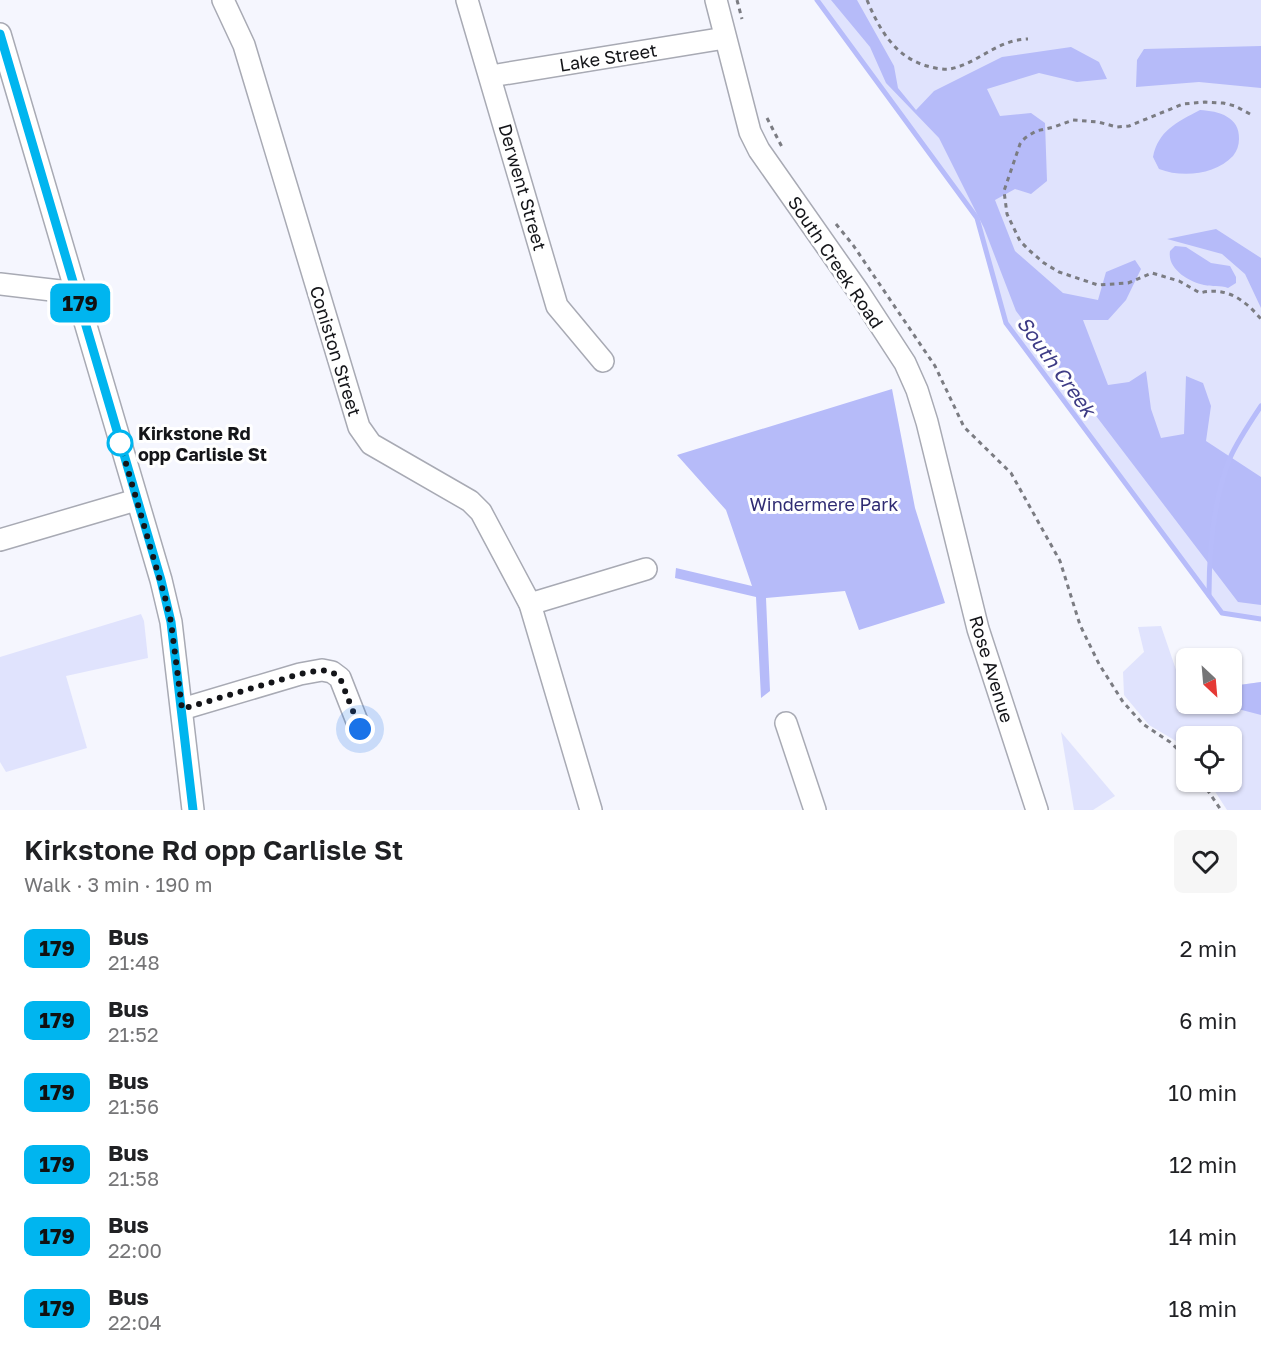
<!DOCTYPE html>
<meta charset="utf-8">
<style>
body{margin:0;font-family:"Golos Text",sans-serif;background:#f6f6f6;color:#202124;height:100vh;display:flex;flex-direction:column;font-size:22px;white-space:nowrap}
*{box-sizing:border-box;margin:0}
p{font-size:20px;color:#757577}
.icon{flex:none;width:33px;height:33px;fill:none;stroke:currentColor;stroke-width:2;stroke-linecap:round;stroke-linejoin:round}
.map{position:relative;height:810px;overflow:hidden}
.side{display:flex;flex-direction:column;background:#fff;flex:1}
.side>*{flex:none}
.badge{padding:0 12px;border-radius:9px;font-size:21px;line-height:39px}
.needle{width:39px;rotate:154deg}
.controls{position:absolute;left:1176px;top:648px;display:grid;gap:12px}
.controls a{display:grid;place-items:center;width:66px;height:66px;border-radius:9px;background:#fff;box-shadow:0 2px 4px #0004;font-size:30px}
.you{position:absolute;width:30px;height:30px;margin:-15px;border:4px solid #fff;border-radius:50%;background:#1a73e8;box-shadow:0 0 0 9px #1a73e833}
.map>.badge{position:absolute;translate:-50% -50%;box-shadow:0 0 0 3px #fff}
.round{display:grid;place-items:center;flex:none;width:63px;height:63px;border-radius:9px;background:#f6f6f6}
.overview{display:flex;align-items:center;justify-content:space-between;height:102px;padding:0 24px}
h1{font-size:28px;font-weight:600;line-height:45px}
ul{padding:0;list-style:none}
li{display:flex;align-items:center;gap:18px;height:72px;padding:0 24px}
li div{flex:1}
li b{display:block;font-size:22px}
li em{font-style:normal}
li .badge{min-width:66px;font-weight:700;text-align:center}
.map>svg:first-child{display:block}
.green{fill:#e0e3fd}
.forest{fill:#b6bbf9}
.water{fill:#b7bcfa}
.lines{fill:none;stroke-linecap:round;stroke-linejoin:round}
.stream{stroke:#b7bcfa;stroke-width:5}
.minor-casing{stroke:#a8aab4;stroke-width:24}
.path{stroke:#7b7c82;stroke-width:3;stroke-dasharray:4.5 4.5;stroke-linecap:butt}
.minor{stroke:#fff;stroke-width:21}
.line-casing{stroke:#fff;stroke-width:14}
.line{stroke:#00b5ef;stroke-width:9}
.walk{stroke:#141519;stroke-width:6;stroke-dasharray:0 10.8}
.stop-dot{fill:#fff;stroke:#00b5ef;stroke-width:3}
.labels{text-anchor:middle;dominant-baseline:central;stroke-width:6;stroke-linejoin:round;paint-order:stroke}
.street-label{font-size:18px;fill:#141519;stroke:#fff}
.stop-label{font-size:18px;font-weight:bold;fill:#141519;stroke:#fff;text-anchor:start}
.park-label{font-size:18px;fill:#302c73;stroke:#fff}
.water-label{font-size:20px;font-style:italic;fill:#3e3c85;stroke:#fff}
</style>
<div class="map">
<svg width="1261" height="810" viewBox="0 0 1261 810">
<rect width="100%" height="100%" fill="#f5f6fe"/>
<g class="green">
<path d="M817,0h444v619l-39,-6 -216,-290 -30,-105z"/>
<path d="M141,614l3,7 4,37 -82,18 21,72 -81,24 -6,-10v-105z"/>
<path d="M1161,626l23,67h2v11h46v-18l29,-4v128h-34l-18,-28h23v-46h-46v11l-37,-22 -25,-30 -1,-23 21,-20 -6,-25z"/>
<path d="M1061,732l54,64 -22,14h-19z"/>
</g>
<g class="forest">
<path d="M831,0h26l37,66 4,22 18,22 18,-19 68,-34 69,-10 28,15 8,17 -30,3 -38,-9 -52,16 13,27 31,-3 14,10 2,58 -16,13 -16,-5 -20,11 20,51 48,42 35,7 8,-28 29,-12 6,9 -15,31 -18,20h-25l25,65 21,-3 17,-11 5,38 10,29 23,-4 2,-58 17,7 8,23 -5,35 55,36v128l-23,-3 -222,-291 -32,-83 -45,-90 -53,-55 -16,-36z"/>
<path d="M1261,46v42l-62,-6 -63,5 1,-27 7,-11z"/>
<path d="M1216,229l45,29v50l-16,-34 -23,-20 -55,-15z"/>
<path d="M892,389l23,119 30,95 -86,27 -14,-39 -79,7 4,93 -9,7 -5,-101 -81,-19 1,-10 76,18 -26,-76 -49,-55z"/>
<path d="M1261,682v33l-42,-11h13v-18z"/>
</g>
<g class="water">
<path d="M1200,110c19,1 40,7 39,29 0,6 -2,12 -6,17 -18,19 -51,22 -74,13l-6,-12c5,-26 24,-35 47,-47z"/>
<path d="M1175,246l11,1 25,16 19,3 6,11v6l-8,5c-8,-3 -16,-1 -24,-3 -15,-3 -37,-16 -34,-34z"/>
</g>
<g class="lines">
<g class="stream">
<path d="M817,0l160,218 29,105 216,290 39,6"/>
<path d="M1209,595c0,-46 4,-94 21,-137 7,-16 21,-37 31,-52"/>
</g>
<defs>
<g id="minor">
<path d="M223,0l21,45 115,382 12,17 99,57 11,11 49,92 61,206"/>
<path d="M467,0l90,306 46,55"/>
<path d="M716,0l34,132 9,18 99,141 47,72 12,27 10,32 51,207 59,181"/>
<path d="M0,34l161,546 10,42 22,188"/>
<path d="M491,76l234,-38"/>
<path d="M0,284l77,9"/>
<path d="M0,540l136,-40"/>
<path d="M530,604l116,-35"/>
<path d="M182,709l118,-35 22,-4 10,2 8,6 20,51"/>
<path d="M786,723l29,87"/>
</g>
</defs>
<use href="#minor" class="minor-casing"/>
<g class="path">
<path d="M737,0l5,19"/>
<path d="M867,0c12,29 28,57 60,66 7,2 17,4 23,3 29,-6 46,-29 78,-30"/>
<path d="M1250,114l-15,-8 -12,-3 -18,-1 -22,2 -54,22 -12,1 -19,-5 -25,-2 -19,7 -18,4 -11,7 -5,6 -16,47 3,23 13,27 10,10 14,12 15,9 39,13 30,-2 24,-10 27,8 21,12c26,-7 45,7 61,26"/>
<path d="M767,118l15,29"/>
<path d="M836,224l17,21 82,121 29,61 47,46 49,88 20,64 19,39 24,38 20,22 27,18 16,15"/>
<path d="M1202,782l19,28"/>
</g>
<use href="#minor" class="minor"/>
</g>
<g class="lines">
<defs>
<path id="line" d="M0,34l161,546 10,42 22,188"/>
</defs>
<use href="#line" class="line-casing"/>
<use href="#line" class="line"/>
<path class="walk" d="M120,443l46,158 5,21 11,87 118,-35 22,-4 10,2 8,6 20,51"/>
</g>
<circle class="stop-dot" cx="120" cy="443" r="12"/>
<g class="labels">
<g class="street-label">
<text transform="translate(608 57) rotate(-9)">Lake Street</text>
<text transform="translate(523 187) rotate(74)">Derwent Street</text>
<text transform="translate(836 262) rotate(56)">South Creek Road</text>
<text transform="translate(336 351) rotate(73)">Coniston Street</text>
<text transform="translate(992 669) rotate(73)">Rose Avenue</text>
</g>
<g class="stop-label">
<text x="138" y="433">Kirkstone Rd<tspan x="138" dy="21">opp Carlisle St</tspan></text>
</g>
<g class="park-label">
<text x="824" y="504">Windermere Park</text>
</g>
<g class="water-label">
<text transform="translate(1057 366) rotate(54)">South Creek</text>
</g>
</g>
</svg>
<div class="controls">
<a><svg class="needle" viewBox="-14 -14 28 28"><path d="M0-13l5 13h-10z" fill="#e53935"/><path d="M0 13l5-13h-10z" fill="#757577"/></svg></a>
<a><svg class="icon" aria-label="locate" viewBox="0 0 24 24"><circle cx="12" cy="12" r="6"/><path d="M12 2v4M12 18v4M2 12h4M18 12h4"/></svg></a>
</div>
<div class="you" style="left:360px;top:729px"></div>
<b class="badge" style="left:80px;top:303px;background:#00b5ef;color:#111">179</b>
</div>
<section class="side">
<div class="overview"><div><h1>Kirkstone Rd opp Carlisle St</h1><p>Walk · 3 min · 190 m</p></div><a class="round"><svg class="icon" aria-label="heart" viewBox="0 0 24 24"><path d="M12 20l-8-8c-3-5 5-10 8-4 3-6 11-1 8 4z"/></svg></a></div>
<ul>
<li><span class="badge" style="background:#00b5ef;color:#111">179</span><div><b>Bus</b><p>21:48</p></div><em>2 min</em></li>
<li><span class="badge" style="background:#00b5ef;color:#111">179</span><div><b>Bus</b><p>21:52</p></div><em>6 min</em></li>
<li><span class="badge" style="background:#00b5ef;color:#111">179</span><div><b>Bus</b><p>21:56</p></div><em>10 min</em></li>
<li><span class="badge" style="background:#00b5ef;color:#111">179</span><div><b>Bus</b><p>21:58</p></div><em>12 min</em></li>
<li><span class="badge" style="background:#00b5ef;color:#111">179</span><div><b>Bus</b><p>22:00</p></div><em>14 min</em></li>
<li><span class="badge" style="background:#00b5ef;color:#111">179</span><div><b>Bus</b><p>22:04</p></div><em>18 min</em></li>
</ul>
</section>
